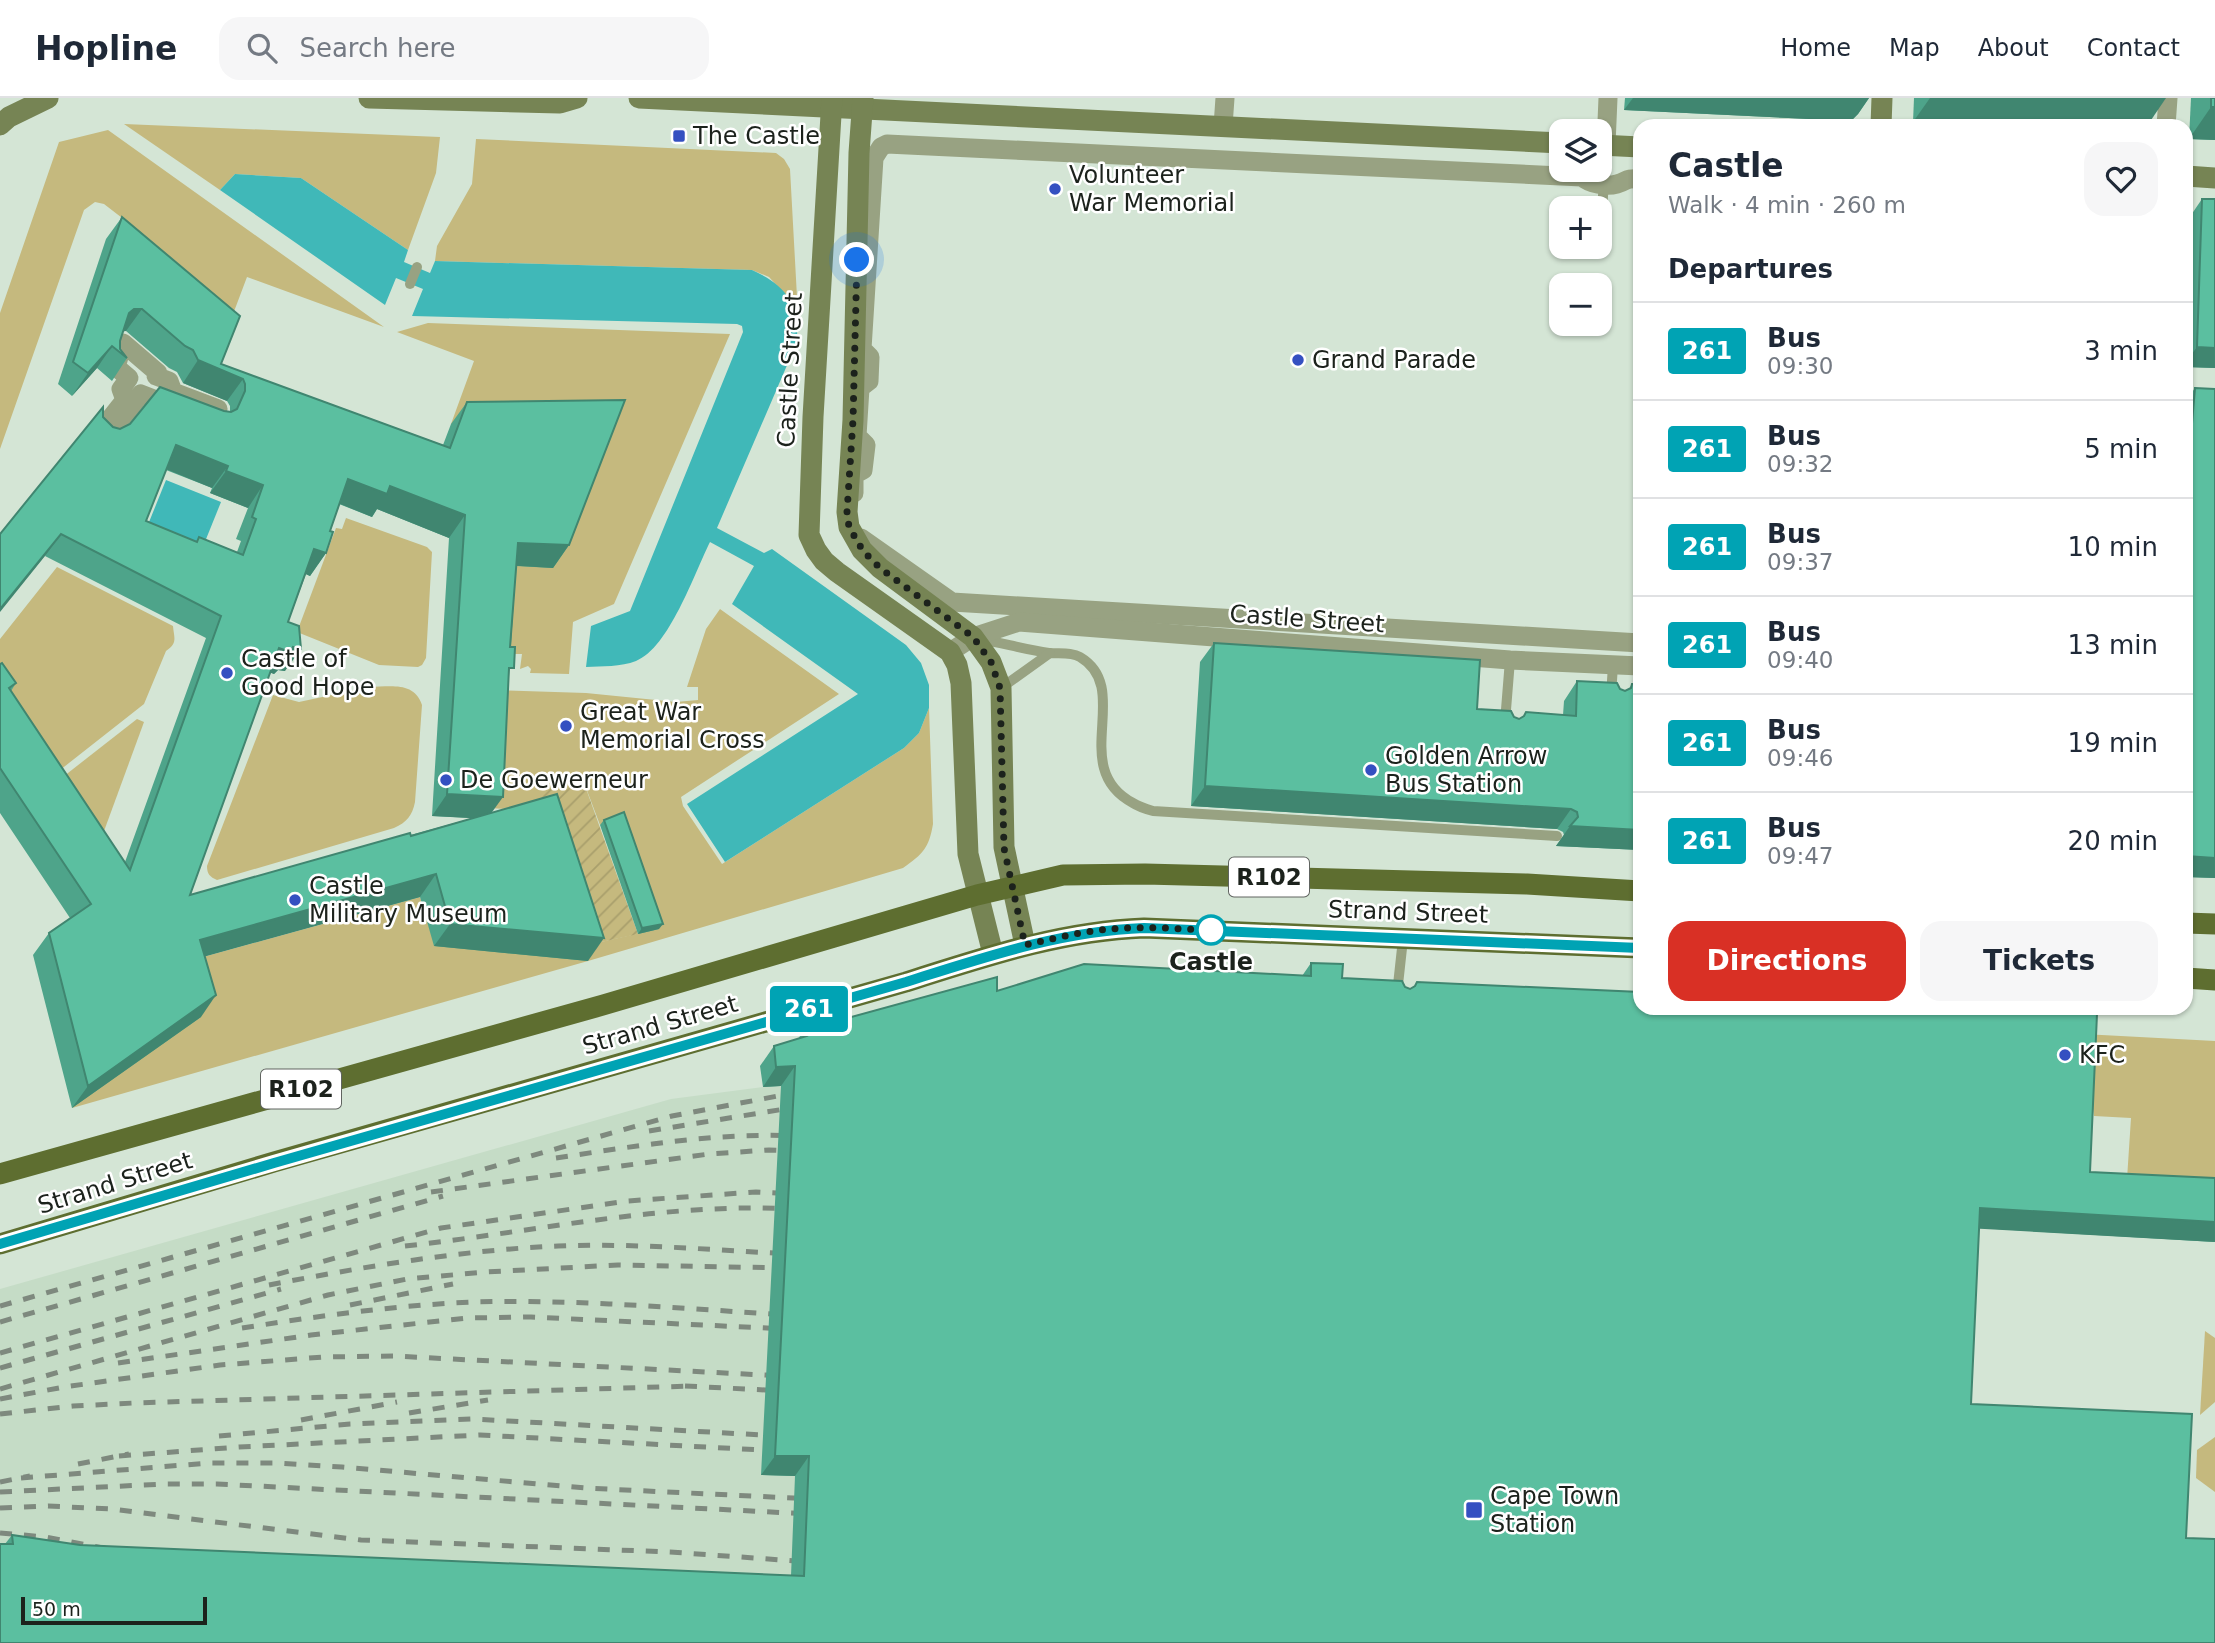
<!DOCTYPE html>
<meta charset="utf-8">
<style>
body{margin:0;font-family:"DejaVu Sans",sans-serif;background:#f6f6f7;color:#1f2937;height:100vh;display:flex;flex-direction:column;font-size:26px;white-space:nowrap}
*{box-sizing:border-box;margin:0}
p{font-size:23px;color:#747a83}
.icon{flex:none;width:38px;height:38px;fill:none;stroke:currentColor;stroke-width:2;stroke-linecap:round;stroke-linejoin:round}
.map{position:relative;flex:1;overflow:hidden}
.side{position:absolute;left:1633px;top:21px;width:560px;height:896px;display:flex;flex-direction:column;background:#fff;border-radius:21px;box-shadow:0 2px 5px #0004}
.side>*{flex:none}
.badge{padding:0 14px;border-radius:5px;font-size:24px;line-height:46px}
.tools{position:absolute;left:1549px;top:21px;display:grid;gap:14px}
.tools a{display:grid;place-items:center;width:63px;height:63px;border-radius:14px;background:#fff;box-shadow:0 2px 5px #0004;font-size:35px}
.scale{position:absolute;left:21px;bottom:18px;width:186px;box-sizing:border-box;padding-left:7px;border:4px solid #1c221c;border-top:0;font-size:19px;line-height:24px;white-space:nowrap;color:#1c221c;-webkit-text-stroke:5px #fff;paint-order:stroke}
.you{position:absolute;width:35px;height:35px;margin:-18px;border:5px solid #fff;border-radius:50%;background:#1a73e8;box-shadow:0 0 0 10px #1a73e833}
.map>.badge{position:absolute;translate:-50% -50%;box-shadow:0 0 0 4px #fff}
h2{padding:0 35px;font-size:26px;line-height:63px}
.round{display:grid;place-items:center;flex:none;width:74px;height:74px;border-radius:21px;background:#f6f6f7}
.overview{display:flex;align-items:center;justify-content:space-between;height:119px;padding:0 35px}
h1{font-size:33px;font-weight:800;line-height:52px}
.cta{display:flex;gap:14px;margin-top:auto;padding:14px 35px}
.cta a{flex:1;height:80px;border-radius:21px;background:#d93025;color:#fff;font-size:28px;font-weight:800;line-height:80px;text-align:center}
.cta a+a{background:#f6f6f7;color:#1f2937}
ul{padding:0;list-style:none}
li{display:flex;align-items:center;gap:21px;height:98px;padding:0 35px;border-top:2px solid #e0e1e3}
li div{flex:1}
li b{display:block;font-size:26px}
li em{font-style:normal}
li .badge{min-width:77px;font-weight:700;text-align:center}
header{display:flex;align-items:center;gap:42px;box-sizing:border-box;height:98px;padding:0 35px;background:#fff;border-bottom:2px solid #e0e1e3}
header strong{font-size:33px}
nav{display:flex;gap:38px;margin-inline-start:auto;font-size:24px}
.search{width:490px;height:63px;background:#f6f6f7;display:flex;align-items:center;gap:18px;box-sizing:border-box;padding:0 24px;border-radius:21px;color:#747a83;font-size:26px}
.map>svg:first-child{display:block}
.built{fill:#c5dcc6}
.green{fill:#c5b97e}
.garden{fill:url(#garden-furrows)}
.water{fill:#40b8b8}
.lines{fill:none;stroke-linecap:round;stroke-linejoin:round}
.lane{stroke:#98a282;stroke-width:10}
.street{stroke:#98a282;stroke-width:19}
.secondary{stroke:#768454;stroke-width:21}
.primary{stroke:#5e6e30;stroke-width:21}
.rail{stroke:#7e897e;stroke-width:5;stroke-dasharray:12 12;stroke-linecap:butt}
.wall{fill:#4ea48a;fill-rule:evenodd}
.shaded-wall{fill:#408670}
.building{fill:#5bbfa0;stroke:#408670;stroke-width:2;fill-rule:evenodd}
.line-casing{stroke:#fff;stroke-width:16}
.line{stroke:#00a3b4;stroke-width:10}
.walk{stroke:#1c221c;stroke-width:7;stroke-dasharray:0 12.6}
.poi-dot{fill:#3450c1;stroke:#fff;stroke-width:2.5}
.stop-dot{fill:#fff;stroke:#00a3b4;stroke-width:3.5}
.labels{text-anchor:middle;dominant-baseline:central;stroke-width:5;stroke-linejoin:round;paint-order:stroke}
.shield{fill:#fff;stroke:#606460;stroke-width:2}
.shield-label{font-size:23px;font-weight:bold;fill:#1c221c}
.poi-label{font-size:24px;fill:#1c221c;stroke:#fff;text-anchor:start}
.street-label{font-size:24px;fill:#1c221c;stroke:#fff}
.stop-label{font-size:24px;font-weight:bold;fill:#1c221c;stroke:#fff}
</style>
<header>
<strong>Hopline</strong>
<div class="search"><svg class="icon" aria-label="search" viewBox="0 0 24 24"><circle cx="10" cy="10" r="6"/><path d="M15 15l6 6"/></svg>Search here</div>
<nav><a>Home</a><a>Map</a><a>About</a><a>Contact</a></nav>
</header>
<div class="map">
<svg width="2215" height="1545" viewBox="0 0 2215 1545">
<defs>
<pattern id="garden-furrows" width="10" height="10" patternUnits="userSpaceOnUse" patternTransform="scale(1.75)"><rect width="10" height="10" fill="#c5b97e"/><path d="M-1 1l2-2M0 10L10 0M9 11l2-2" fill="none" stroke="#a99f6c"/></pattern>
</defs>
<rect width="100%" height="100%" fill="#d4e5d5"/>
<path class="built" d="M813,987l835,531 -1648,27v-354l671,-190 92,-12z"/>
<g class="green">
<path d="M124,26l316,13 -4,36 -28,77 -107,-72 -66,-4 -15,16z"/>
<path d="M108,32l276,197 -137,-50 -23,61 -98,-83 13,-24 -35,-27 -9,-2 -11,8 -84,239v-136l59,-171z"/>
<path d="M476,41l300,14 8,6 6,10 7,128 -3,7 -25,-27 -17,-7 -317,-9 2,-15 35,-62z"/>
<path d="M428,225l302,11 -116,270 -41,18 -4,52 -39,-1 1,-4 -3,-3 -8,3 2,-15h-7l-3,15 -10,-104 107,-142 -158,1 23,-63 -77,-29z"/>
<path d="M346,420l81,29 5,5 -6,106 -4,7 -4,2 -39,-2 -82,-33 39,-104 6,1z"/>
<path d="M57,469l116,59c1,12 5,17 -7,25l-22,53 -89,70 -55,-86v-49z"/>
<path d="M720,511l119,85 -158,103 2,9 39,58 182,-116 15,-15 10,-25 4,116c-4,24 -10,30 -30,44l-315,93 -516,147 113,-146 235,-65 15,49h148l75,-17 -38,-111 -20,7 -17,-45 -43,31 -52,-3 6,-118 92,3 90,9 22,-2v-13h-11l19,-58z"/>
<path d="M369,589c21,0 45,-6 53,18l-7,97c-3,14 -8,20 -21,26l-177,52c-7,-3 -10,-6 -10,-14l66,-171 26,7z"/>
<path d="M137,621l7,3 -44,120 -41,-62z"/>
<path d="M2083,936l132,7v143l-88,-5 4,-61 -37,-2z"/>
<path d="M2205,1233l10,7v64l-15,13z"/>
<path d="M2215,1339v55l-19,-14 1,-28z"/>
</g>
<path class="garden" d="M583,682l55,154 -55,12 -43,-135 -3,-25z"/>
<g class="water">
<path d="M235,76l66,4 107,72 -4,12 26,11 5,-12 317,9c35,16 47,34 45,72l-80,186 47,25 8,-4 134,96 15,18 8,22v23l-10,25 -15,15 -179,114 -38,-58 171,-110 -126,-90 22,-38 -44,-24c-16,32 -41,106 -74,119 -15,6 -34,5 -50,6l5,-41 39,-15 113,-279 -1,-6 -5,-2 -325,-8 11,-27 -27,-11 -11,27 -165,-115z"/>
<path d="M166,382l55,22 -23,57 -55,-22z"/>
</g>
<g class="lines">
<g class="lane">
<path d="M1600,149l6,-102"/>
<path d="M410,186l7,-17"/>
<path d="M980,541c23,4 46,11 69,14 10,1 23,-1 31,4 54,32 -13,111 53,146 6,4 13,6 20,8l404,25"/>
<path d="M1001,590l49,-35"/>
<path d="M1611,598l2,-31"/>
<path d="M1505,624l5,-62"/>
<path d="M1397,896l6,-55"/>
</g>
<g class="street">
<path d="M1223,28l2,-28"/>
<path d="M2166,28l2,-28"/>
<path d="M1606,47l2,-47"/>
<path d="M123,245l35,30 -2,3 13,5 4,11 45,17 -5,13 -72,-28 -36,45 -7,-5 27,-34 -4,-11 8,-11 -13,-11z"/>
<path d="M854,395v-18l9,-5 3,-25 -9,-9 3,-48 9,-7 1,-24 -8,-8 12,-191 7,-11 6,-3 695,33c8,7 24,10 35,7 12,-3 6,-6 23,-5"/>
<path d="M861,440l91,64 688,41"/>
<path d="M950,554l23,-15 46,-15 491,38 130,6"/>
</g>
<g class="secondary">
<path d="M369,0l191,5 17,-5"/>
<path d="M639,0l922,45"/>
<path d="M832,0l-19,319 -4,118 7,15 8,11 13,11 113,80 7,13 4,18 7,171 25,100"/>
<path d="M863,0l-4,55 -6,267 -6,92 2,15 13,23 18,18 93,69 18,25 10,26 3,159 21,98"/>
<path d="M0,27l9,-8 39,-19"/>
<path d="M1881,28l1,-28"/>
<path d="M1600,47l40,2"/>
<path d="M2186,78l29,2"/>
</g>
<g class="primary">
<path d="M2186,825l29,1"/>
<path d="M2186,880l29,2"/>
<path d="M0,1076l603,-169 374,-110 86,-20 82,-1 382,10 113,7"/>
<path d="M0,1146l274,-82 632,-180c79,-25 155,-51 238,-54l496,20"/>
</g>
<g class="rail">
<path d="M649,1033l148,-24"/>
<path d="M556,1060c80,-12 162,-26 243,-22"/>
<path d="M431,1094l278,-38 60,-4 30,1"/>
<path d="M405,1148c130,-14 258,-44 390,-37"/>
<path d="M269,1187c93,-18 194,-35 289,-39 77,-3 155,4 233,8"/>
<path d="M350,1207l103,-21"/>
<path d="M0,1208l672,-190 127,-24"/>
<path d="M0,1224l443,-126"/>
<path d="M242,1230c77,-12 155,-23 233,-26 105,-3 211,7 315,13"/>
<path d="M0,1255l441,-125 186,-27 129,-9 39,2"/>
<path d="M118,1265l193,-28 156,-17 64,-1 256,12"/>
<path d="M0,1270l281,-79"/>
<path d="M685,1288l101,5"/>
<path d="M0,1291l328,-94 79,-16 78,-7 133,-7 172,3"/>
<path d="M0,1301l64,-12 156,-22 103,-8 71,-1 390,20"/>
<path d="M409,1315l79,-13"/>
<path d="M0,1316l73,-8 61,-3 558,-17"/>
<path d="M301,1322l96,-18"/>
<path d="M219,1338l131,-12 122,-5 309,17"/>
<path d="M119,1358l120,-9 241,-12 300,16"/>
<path d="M78,1366l51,-10"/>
<path d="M21,1380l188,-15h67l66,4 243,21 228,11"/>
<path d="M0,1384l30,-6"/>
<path d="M0,1394l165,-8h52l594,30"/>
<path d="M0,1410l48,-2 63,3 250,31 309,12 140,10"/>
<path d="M0,1435l46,4 68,13"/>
</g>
</g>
<g class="wall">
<path d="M1625,0h244l-11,16 -7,7 -227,-11z"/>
<path d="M1914,0h252l-253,24z"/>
<path d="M2191,0h24v42l-26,-1z"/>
<path d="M2202,101h13v169l-29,-1v-74l3,-75z"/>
<path d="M122,119l99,147 222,81 8,-21 16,-22 102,143 -16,23 -37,-2 -7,110 -18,137 97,148 -154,-15 -14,-49 -215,59 -4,61 -129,91 -39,-153 16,-22 21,-15 -70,-105v-149l16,19 -5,8 114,171 81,-224 -161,-82 58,-139 10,10 7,2 104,-18 6,1v-6l-3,-5 -44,-18 -6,-11 -8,-4 -43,-37h-3l-3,10v8l7,9 -15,23 -15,-13 -25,28 -14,-12 48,-145zM166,372l46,18 -2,5 38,15 -12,31 5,2 -4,11 -38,-15 -3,4 -50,-20zM339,406l33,13 5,-8 72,29 -17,278 41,2 -283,77 80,-223 4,2 4,-4 7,1 3,-49 18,-48 4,2 16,-23 4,-22z"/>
<path d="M2195,290l20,1v489l-29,-1v-476z"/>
<path d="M1214,545l305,76 4,-2 3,-5 37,3 1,-14 13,-20 48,10 4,-2 3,-5 8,166 -84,-4 8,-11 -1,-3 -6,-3 -366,-23 9,-144z"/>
<path d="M604,722l55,109 -21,5 -38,-109z"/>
<path d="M1311,865l31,15 63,9 5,2 4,-2 3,-5 673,190 125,70 -236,-14 -8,176 215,134 29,105 -2210,-99 7,-9 68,10 711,31 4,-100 -34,-1 20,-389 -18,1 -3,-21 14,-20 24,-7 6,-9 193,-39 305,-15z"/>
</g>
<g class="shaded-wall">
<path d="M1633,0h236l-11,16 -7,7 -227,-11z"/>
<path d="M1930,0h236l-19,28h-166l-68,-4z"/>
<path d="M2211,9h4v33l-26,-1z"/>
<path d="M134,211h8l-16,22 -7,1 10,-19z"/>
<path d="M112,248l-15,22 -25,28 16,-23z"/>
<path d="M2197,249l18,1v20l-29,-1v-5z"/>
<path d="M198,262l45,19 -16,22 -44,-18z"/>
<path d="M176,347l52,21 -16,22 -51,-21z"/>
<path d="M226,373l37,14 -15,23 -38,-15z"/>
<path d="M348,381l42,7 75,29 -16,23 -72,-29 -5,8 -39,-16z"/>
<path d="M61,436l-16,22 -45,56v-3z"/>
<path d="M518,445l51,2 -16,23 -51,-3z"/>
<path d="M314,451l12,4 -16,23 -11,-5z"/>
<path d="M293,549l8,2 -16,22 -7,-1 -4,4 -11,-4 16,-22z"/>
<path d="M1205,688l366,23 -14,20 -366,-23z"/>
<path d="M447,696l56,3 -16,22 -55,-3z"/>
<path d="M1570,728l70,4v20l-84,-4z"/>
<path d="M2186,758l29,2v20l-29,-1z"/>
<path d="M436,776l-16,23 -235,65 15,-22z"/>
<path d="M450,826l154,14 -16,23 -154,-15z"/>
<path d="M663,826l-4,5 -21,5 4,-6z"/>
<path d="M216,897l-15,22 -129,91 16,-22z"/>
<path d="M795,968l-14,20 -18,1 13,-20z"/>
<path d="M1980,1110l235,14v20l-248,-14z"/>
<path d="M775,1358h34l-14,20 -34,-1z"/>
</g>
<g class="building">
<rect x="2211" y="0" width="4" height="9"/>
<path d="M2202,101h13v149l-18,-1z"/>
<path d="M122,119l118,99 -19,48 229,84 17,-46 158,-2 -56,145 -51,-2 -8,104h5l-1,21h-5l-6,129 -56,-3 18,-279 -75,-29 -3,8 -39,-15 -18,52 3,1 -7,21 -12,-4 -26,73 11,4 2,23 -8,-2 -3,5 -11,-4 -89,247 220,-62 1,3 146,-42 47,144 -154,-14 -14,-50 -236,66 16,55 -128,91 -39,-153 42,-29 -91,-136v-104l2,-1 14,20 -7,5 121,182 91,-254 -160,-82 -61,75v-75l103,-127v10l10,10 7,2 10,-5 30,-37 64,24 7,1 6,-3 8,-18v-7l-2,-5 -45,-19 -5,-10 -8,-4 -43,-37h-8l-5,4 -9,28v8l7,9 -15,-12 -24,27 -15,-11zM176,347l52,21 -2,5 37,14 -11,32 4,2 -13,36 -44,-18 -2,5 -51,-21z"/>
<path d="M2195,290l20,1v469l-29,-2v-362z"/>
<path d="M1214,545l266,17 -3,49 34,2 3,6 5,2 5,-3 2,-4 50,4 1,-35 40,2 3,6 5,2 6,-3 1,-4h8v146l-70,-4 8,-9 -1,-5 -6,-3 -366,-23z"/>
<path d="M624,714l39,112 -21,4 -38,-108z"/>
<path d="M1311,865l32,1 -1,14 60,3 3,6 5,2 5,-3 2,-4 223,10v16h340l117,6 -7,158 125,6v44l-235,-14 -9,196 221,10 -6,124 29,1v104h-2215v-99h13l-1,-9 68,10 724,31 5,-120h-34l20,-390 -19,1 -2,-21 33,-10 -3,-6 193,-53v14l87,-27 227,12z"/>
</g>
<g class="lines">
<defs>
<path id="line" d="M0,1146l274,-81 632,-181c79,-25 155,-51 238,-54l496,20"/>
</defs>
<use href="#line" class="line-casing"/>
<use href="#line" class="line"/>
<path class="walk" d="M857,162l-4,160 -6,92 2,15 14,24 17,17 93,69 18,25 9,26 4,160 21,97c28,-6 57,-14 86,-16 36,-3 73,0 109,2l-9,-1"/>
</g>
<g class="poi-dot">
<rect x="672" y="31" width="14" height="14" rx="3.5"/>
<circle cx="1055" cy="91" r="7"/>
<circle cx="1298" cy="262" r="7"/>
<circle cx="227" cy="575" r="7"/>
<circle cx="566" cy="628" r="7"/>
<circle cx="1371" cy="672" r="7"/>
<circle cx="446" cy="682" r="7"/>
<circle cx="295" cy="802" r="7"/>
<circle cx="2065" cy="957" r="7"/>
<rect x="1465" y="1403" width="18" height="18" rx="3.5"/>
</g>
<circle class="stop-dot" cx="1211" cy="832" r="14"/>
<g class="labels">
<g class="shield">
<rect x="1229" y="759.5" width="80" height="39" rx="5"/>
<rect x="261" y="971.5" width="80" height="39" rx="5"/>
</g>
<g class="shield-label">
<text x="1269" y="779">R102</text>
<text x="301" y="991">R102</text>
</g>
<g class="poi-label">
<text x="693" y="38">The Castle</text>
<text x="1069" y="77">Volunteer<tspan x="1069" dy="28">War Memorial</tspan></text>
<text x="1312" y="262">Grand Parade</text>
<text x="241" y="561">Castle of<tspan x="241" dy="28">Good Hope</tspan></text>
<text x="580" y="614">Great War<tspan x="580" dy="28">Memorial Cross</tspan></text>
<text x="1385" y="658">Golden Arrow<tspan x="1385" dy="28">Bus Station</tspan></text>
<text x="460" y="682">De Goewerneur</text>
<text x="309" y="788">Castle<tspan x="309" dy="28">Military Museum</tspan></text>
<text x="2079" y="957">KFC</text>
<text x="1490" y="1398">Cape Town<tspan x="1490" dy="28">Station</tspan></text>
</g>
<g class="street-label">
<text transform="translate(790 272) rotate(-87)">Castle Street</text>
<text transform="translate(1307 521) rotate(4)">Castle Street</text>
<text transform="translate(1408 814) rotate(2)">Strand Street</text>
<text transform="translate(660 927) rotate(-16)">Strand Street</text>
<text transform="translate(115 1085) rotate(-17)">Strand Street</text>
</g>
<g class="stop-label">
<text x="1211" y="864">Castle</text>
</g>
</g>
</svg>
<div class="tools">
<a><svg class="icon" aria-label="layers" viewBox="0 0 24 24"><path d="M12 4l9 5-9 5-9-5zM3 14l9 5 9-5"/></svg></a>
<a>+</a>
<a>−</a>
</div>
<div class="scale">50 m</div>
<div class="you" style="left:857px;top:162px"></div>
<b class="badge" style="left:809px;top:911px;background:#00a3b4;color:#fff">261</b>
<section class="side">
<div class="overview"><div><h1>Castle</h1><p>Walk · 4 min · 260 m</p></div><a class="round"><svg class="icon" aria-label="heart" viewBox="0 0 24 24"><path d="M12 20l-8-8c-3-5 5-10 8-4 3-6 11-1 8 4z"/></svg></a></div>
<h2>Departures</h2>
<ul>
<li><span class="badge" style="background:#00a3b4;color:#fff">261</span><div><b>Bus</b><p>09:30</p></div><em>3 min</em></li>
<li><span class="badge" style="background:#00a3b4;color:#fff">261</span><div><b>Bus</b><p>09:32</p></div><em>5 min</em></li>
<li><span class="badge" style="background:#00a3b4;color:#fff">261</span><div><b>Bus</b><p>09:37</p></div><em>10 min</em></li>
<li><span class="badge" style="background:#00a3b4;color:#fff">261</span><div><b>Bus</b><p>09:40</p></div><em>13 min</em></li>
<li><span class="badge" style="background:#00a3b4;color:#fff">261</span><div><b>Bus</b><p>09:46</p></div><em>19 min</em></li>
<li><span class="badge" style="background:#00a3b4;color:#fff">261</span><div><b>Bus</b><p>09:47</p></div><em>20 min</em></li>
</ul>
<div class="cta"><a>Directions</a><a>Tickets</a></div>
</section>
</div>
